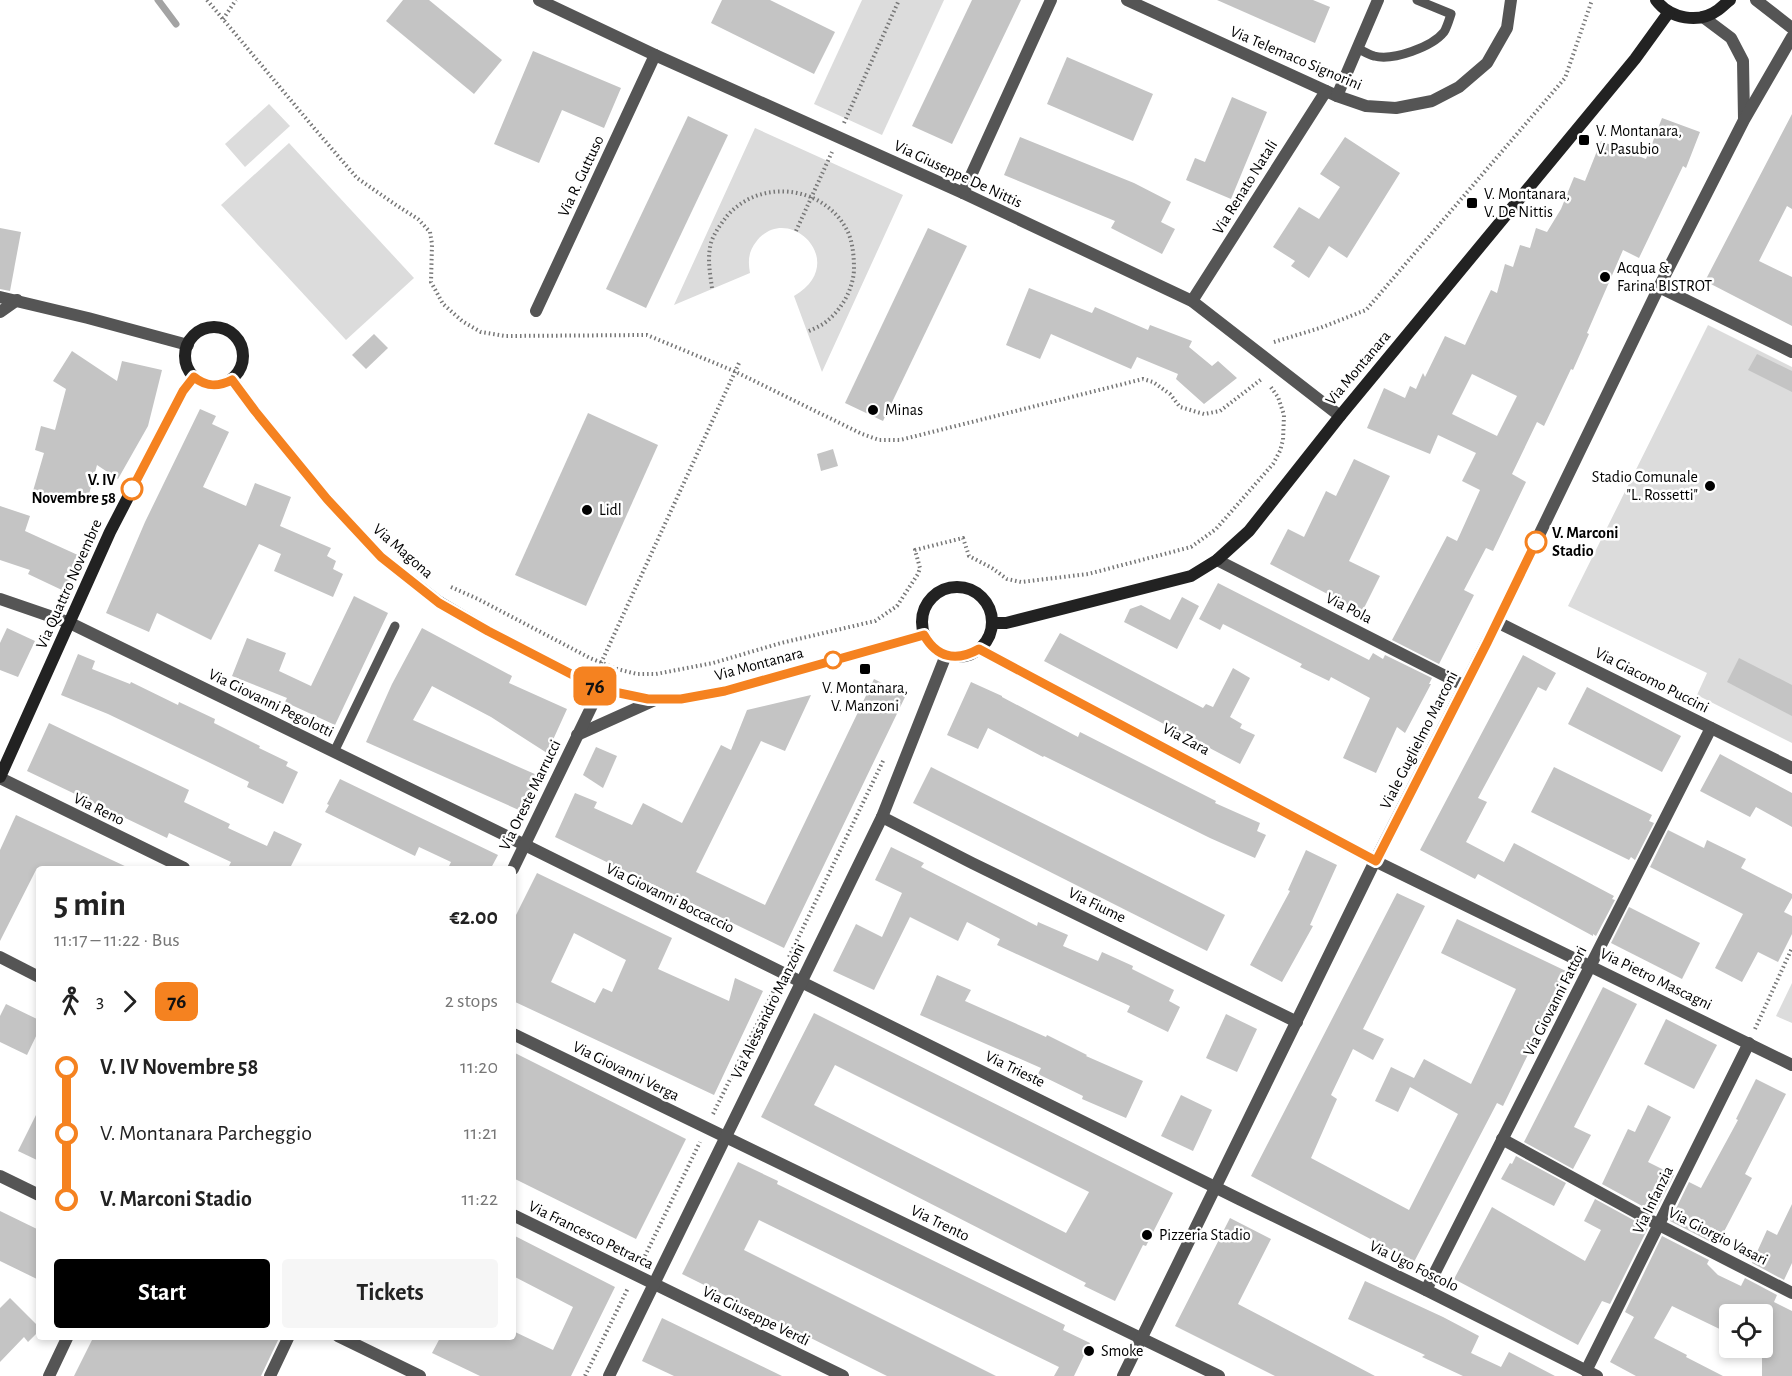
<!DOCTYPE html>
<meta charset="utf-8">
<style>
body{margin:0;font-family:"Alegreya Sans",sans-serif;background:#f6f6f6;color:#222;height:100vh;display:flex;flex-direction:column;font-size:22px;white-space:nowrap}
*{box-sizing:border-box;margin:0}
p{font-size:20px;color:#767676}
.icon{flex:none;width:33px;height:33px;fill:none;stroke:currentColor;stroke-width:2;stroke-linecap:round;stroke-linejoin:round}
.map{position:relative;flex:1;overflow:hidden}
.drawer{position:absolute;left:36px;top:866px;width:480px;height:474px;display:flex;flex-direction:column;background:#fff;border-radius:6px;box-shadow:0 3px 9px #0003}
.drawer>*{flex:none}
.badge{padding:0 12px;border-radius:9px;font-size:21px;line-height:39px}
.fabs{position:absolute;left:1719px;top:1304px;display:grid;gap:12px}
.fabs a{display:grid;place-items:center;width:54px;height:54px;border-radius:6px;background:#fff;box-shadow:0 3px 9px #0003;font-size:30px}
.map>.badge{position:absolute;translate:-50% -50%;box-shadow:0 0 0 3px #fff}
.legs{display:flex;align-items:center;gap:9px;height:66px;padding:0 18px;font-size:20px}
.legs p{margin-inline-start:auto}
.head{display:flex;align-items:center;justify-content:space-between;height:102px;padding:0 18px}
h1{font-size:33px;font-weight:600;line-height:45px}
.primary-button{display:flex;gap:12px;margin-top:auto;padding:12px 18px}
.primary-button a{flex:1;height:69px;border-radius:6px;background:#000;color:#fff;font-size:24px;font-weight:600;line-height:69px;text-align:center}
.primary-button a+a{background:#f6f6f6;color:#222}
ul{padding:0 18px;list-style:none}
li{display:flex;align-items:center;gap:21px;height:66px;font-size:22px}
li i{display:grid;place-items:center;width:9px;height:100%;margin:0 8px;background:currentColor}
li i::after{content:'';width:15px;height:15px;margin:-8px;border:4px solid;border-radius:50%;background:#fff}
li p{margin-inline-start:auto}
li:first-child i{background:linear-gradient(#0000 50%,currentColor 0)}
li:last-child i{background:linear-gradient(currentColor 50%,#0000 0)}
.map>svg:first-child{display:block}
.green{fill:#dcdcdc}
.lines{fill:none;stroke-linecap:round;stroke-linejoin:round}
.stream{stroke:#a3a3a3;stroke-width:7}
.building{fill:#c4c4c4;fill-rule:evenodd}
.path{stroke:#777;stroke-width:4;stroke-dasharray:1.5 3;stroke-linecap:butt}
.service{stroke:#555;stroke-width:9}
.minor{stroke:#555;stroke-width:12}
.secondary{stroke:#222;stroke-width:12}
.line-1-casing{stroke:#fff;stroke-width:14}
.line-1{stroke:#f58220;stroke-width:9}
.poi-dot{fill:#000;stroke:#fff;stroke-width:2}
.stop-1-dot{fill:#fff;stroke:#f58220;stroke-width:3}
.labels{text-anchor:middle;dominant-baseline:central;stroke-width:5;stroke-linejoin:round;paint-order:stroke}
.street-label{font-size:16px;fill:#000;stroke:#fff}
.poi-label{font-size:16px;fill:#000;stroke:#fff;text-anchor:start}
.stop-label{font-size:16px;font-weight:bold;fill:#000;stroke:#fff;text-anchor:end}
</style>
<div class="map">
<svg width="1792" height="1376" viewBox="0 0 1792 1376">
<rect width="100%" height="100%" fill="#fff"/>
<g class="green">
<path d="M862,0h82l-62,135 -68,-31z"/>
<path d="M269,104l21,22 -45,41 -20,-23z"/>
<path d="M755,128l148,67 -81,177 -28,-76c58,-34 -7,-96 -38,-54 -8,10 -8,20 -6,31l-76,32z"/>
<path d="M289,143l125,135 -68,62 -125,-135z"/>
<path d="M1708,325l84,42v376l-95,-48 10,-22 -139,-67z"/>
<path d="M1792,983v40l-16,-7z"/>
</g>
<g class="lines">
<path class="stream" d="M158,0l18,24"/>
</g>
<g class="building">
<path d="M403,0h26l73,60 -28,34 -88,-73z"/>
<path d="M722,0h48l65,32 -21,42 -103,-51z"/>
<path d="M972,0h49l-69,144 -40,-18z"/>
<path d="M1217,0h96l17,7 -15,36z"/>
<path d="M533,51l88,37 -17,40 -42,-18 -23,53 -45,-19z"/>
<path d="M1067,57l86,37 -20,47 -86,-37z"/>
<path d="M1232,97l35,15 -36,87 -45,-19 9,-22 10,4z"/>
<path d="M1792,114v95l-5,-3 -28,55 33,16v49l-87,-45z"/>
<path d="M688,116l40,19 -82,173 -40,-19z"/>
<path d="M1662,118l38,14 -14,36 -3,-2 -44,92 -16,-8 -36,83 2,1 -16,36 -2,-1 -27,57 -7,-4 -25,52 14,8 -33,69 -7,-3 -22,42 10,5 -35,69 -47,-24 55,-104 10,5 23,-51 -18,-9 14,-28 -38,-18 -8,19 -63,-26 17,-40 21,10 5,-12 6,3 7,-16 2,4 20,-41 20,9 26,-55 6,3 8,-29 8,3 7,-22 10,3 6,-20 11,4 14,-23 13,-32 11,4 16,-40 45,18zM1472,374l45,22 -20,40 -45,-22z"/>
<path d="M1020,137l114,46 37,19 -10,20 14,7 -13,25 -51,-26 4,-7 -111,-46z"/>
<path d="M1345,137l55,36 -53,85 -18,-12 -20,32 -18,-12 4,-5 -22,-14 26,-40 20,12 21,-32 -20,-13z"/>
<path d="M0,228l21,4 -11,59 -10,-2z"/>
<path d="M928,228l39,18 -84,175 -38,-18z"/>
<path d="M1029,288l63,25 3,-6 53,23 2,-5 42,16 -3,6 23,19 6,-5 19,17 -33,26 -28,-25 2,-5 -41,-17 -6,12 -80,-35 -11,25 -34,-14z"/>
<path d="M374,334l14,14 -22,21 -14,-14z"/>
<path d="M72,351l45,30 5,-20 40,9 -14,56 -30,53 -21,-14 -11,40 -53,-14 11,-38 -9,-3 6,-24 14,4 11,-41 -13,-8z"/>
<path d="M1757,354l35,17v21l-44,-22z"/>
<path d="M200,409l16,7 -4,8 17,8 -26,55 43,19 9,-23 36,14 -11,29 51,22 -4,8 9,5 -3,8 10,5 -10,23 -59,-26 7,-17 -22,-10 -48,96 -54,-27 -8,19 -43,-19 39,-91z"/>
<path d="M588,413l70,32 -72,161 -71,-31z"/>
<path d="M833,449l5,17 -17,5 -4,-17z"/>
<path d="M1354,459l36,17 -41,85 31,15 -18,36 -92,-48 18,-35 16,8 22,-46 10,5z"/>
<path d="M0,506l30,10 -5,15 55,25 -16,35 -36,-17 2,-4 -30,-10z"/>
<path d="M1218,583l151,77 4,-7 10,6 2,-4 47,23 -3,6h2l-26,49 -8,-6 -21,46 -33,-15 27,-60 -39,-21 -2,4 -29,-14 2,-3 -79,-40 -3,6 -21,-11z"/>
<path d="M354,596l34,17 -53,112 -50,-23 2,-4 -55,-22 15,-38 39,15 -7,18 32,15z"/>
<path d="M1182,597l17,9 -22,43 -53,-27 6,-13 11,-4 29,15z"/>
<path d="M7,628l28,13 -17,36 -18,-7v-27z"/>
<path d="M422,628l90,48 -3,7 58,26 -20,44 -56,-36 -59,-31 -19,34 124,55 -16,36 -155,-69 26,-58z"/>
<path d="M1060,633l143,75 3,-4 7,3 20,-39 17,10 -20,39 12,7 -2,4 15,7 -15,29 -196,-103z"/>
<path d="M78,654l17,7 -3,8 38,15 1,-2 47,23 1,-3 36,17 -1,4 46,23 -1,2 29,14 -2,4 12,6 -15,32 -36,-17 2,-5 -45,-22 -96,-46 -47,-19z"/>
<path d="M1523,655l33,18 -10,18 -8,-4 -60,111 9,4 -21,40 38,20 10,-19 100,53 -2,3 3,1 -19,36 -3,-2v2l-115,-62 -3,5 -55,-29z"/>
<path d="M1739,658l53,27v31l-65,-34z"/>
<path d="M874,679l32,16 -122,253 -229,-111 20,-44 22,9 -3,6 38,17 11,-22 39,20 39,-78 10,5 16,-40 64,-15 -26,56 -24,-10 -65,131 69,33z"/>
<path d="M971,682l31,14v1l76,40 2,-5 136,69 -1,2 45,20 -3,8 9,4 -11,23 -45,-20 -166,-82 -1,1 -55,-29 -10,21 -31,-14z"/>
<path d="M1587,687l94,49 -19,36 -94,-48z"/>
<path d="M49,723l140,67 -5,12 46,22 -2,4 39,18 7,-15 28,13 -12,24h-62l3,-6 -62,-29 -2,5 -140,-67z"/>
<path d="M596,747l21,9 -14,32 -20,-13z"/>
<path d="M1720,754l72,39v34l-36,-20 -6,10 -50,-26z"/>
<path d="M931,767l294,148 -18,36 -294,-148z"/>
<path d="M1554,767l98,48 -3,6 5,2 -19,37 -4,-3 -2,3 -98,-48z"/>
<path d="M340,779l158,76 -7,13h-43l3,-6 -32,-15 -4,9 -90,-44 4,-7 -2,-1z"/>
<path d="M16,815l113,53h-92l-37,73v-91z"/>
<path d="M1668,830l36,18 3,-8 39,19 -5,9 51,26v4l-8,14 8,4v18l-14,28 -20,-10 -16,30 -27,-14 28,-54 -93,-47z"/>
<path d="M891,847l33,16 -3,4 116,59 1,-4 30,13 -5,11 35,15 4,-9 31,14 -1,3 42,21 -5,11 11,6 -12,25 -41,-20 3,-6 -133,-61 3,-6 -33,-17 -9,19 -48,-24 -36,73 -41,-19 23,-47 26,13 20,-44 -27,-13z"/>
<path d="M1306,850l31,15 -27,60 3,1 -31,56 -32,-17 40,-74 -2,-1z"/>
<path d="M537,873l135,65 -14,31 71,32 6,-23 28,13 -49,104 -201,-94v-80zM574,933l52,27 -14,32 -9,-4 -8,15 -44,-21z"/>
<path d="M1397,893l28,13 -62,123 21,10 -11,21 -20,-11 -22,46 6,4 -26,59 98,52 49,-96 -48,-27 -12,25 -23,-11 16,-34 23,11 10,-19 47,25 45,-95 -75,-36 16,-34 111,53 -65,134 -6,-3 -83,159 -163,-86z"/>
<path d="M1629,907l71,36 -18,36 -71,-36z"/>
<path d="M937,975l34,15 -6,11 81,36 1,-2 40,20 -1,1 57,25 -17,37 -44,-19 1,-3 -45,-22 3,-6 -121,-53z"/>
<path d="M1603,987l34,17 -63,123 17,8 -18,34 -49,-27z"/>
<path d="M6,1004l33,16v10l-12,25 -27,-13v-26z"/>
<path d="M814,1013l359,180 -27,53 -3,-1 -28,56 -31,-15 2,-3 -325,-166zM835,1065l254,127 -23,41 -252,-128z"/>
<path d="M1226,1014l31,15 -20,43 -31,-14z"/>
<path d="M1666,1019l51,26 -23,44 -50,-25z"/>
<path d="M513,1052l173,87 -50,100 -123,-61z"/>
<path d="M1756,1079l30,15 -41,80 7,4 -35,67 -47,-24 19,-39 12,6 37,-68 -2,-1z"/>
<path d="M1181,1095l31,15 -19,41 -32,-15z"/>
<path d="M1648,1105l23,12 -23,45 26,13 -19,38 -53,-29 26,-55 7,3z"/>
<path d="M39,1109v52l-21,-10z"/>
<path d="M1516,1156l50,27 -12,23 -53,-27 9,-16 2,1z"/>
<path d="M738,1162l40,19 -1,3 288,141 -2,5 27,13 -16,33h-20l5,-9 -300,-147 -15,30 252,126h-109l-205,-102z"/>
<path d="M1595,1199l53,29 -38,76 -8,-3 -24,44 -124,-66 38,-72 93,54 16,-31 -17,-9z"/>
<path d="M1792,1204v59l-8,17 -32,-17 15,-33 10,5z"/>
<path d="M0,1211l39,19v50l-39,-19z"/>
<path d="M1230,1218l41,21 -33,65 137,72h-100l-100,-50z"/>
<path d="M513,1235l102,52 -44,89h-91l-48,-23 9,-17h72v-5l40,19 20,-43 -60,-31z"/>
<path d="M1662,1236l47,24 -2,4 11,11 23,11 4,-8 32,17 -3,7 18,9v65h-30v-26l-6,-3h6v-33h-32v20l-58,-28 -18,32 33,17 -1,2 37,19h-87l-26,-14 24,-45 -9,-5z"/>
<path d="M1365,1281l78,36 36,19 -8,17 30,14 8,-15 46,24h-92l-41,-19 3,-2 -77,-36z"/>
<path d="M10,1298l29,29v4l-11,11 -4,-5 -24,25v-54z"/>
<path d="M662,1318l120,58h-108l-32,-15z"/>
<path d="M94,1336h186l-19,40h-187z"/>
</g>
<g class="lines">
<g class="path">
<path d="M207,0l107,128 43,50 39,27 22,14 12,13 2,12 -1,38 12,22 19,17 19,11 24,4 142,-1 87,36 128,63 17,6h21l243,-61 10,3 17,12 10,13 24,7 16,-3 43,-33"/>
<path d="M223,19l13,-19"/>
<path d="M844,123l55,-123"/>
<path d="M796,231l36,-79"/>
<path d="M712,288c-2,-15 -5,-30 -1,-45 3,-10 10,-19 16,-27 33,-38 96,-31 120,14 6,12 7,27 7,40 -1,19 -12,39 -27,51 -6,5 -14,8 -20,11"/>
<path d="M1274,342l46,-14 46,-18 199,-232 27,-78"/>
<path d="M451,587l27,12 112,59 27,11 20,5h19l57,-11 68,-20 94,-22 22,-15 21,-32 2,-6 -5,-18 48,-12 6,18 23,12 15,11 14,3 67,-8 103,-27 25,-18 57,-65 7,-13 3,-11 1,-25 -6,-18 -8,-11"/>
<path d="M601,663l138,-300"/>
<path d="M789,957l95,-198"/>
<path d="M1755,1029l37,-81"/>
<path d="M713,1114l63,-128"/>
<path d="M643,1260l57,-118"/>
<path d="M585,1376l43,-88"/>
</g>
<g class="service">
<path d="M1357,48c6,3 12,7 17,8 19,5 58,-9 70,-24 3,-5 5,-12 7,-18l-34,-14"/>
<path d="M334,752l61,-126"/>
</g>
<g class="minor">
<path d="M539,0l116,55 308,138 229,108 148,115"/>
<path d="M1127,0l210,96 29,10 30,2 36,-7 27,-14 28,-24 20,-35 4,-28"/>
<path d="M1756,0l36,28"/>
<path d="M1703,17l28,21 12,23 1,58"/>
<path d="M1337,96l41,-96"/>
<path d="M963,193l88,-193"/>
<path d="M1659,287l133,65"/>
<path d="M0,297l88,21 100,27"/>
<path d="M1192,301l134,-210"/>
<path d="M536,311l119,-256"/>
<path d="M0,312l17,-12"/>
<path d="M1217,560l248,126"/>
<path d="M0,599l70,24 455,222 714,354 187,91 171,86"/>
<path d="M1497,622l295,146"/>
<path d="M979,649l396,212 417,204"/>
<path d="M577,735l80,-36"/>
<path d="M0,778l184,90"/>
<path d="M882,817l90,46 325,159"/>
<path d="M513,869l87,-180"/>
<path d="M0,957l39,20"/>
<path d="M513,1034l706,342"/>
<path d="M1502,1139l157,86 133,68"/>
<path d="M0,1176l39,19"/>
<path d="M513,1215l330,161"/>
<path d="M1426,1290l285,-562"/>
<path d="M338,1336l82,40"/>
<path d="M1586,1371l163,-328"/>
<path d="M49,1376l19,-40"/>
<path d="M270,1376l19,-40"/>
<path d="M609,1376l273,-559 64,-162"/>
<path d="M1123,1376l252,-515 122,-239 162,-335 85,-167 48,-83"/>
</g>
<g class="secondary">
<path d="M1656,0c14,19 43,24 62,10 4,-3 8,-7 12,-10"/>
<circle cx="214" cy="356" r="29"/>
<path d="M232,379l23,32 72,88 54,58 58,45 49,29 112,58 48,10h33l44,-8 199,-56"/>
<circle cx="957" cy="622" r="35"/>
<path d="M992,623h14l185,-47 26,-16 32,-29 91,-115 295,-357 34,-47"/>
<path d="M0,777l110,-245 73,-141 11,-14"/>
</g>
</g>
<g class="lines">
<defs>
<path id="line-1" d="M132,489l51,-98 11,-14c12,10 24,10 38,3l23,31 72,88 54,58 58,46 49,28 112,58 48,10h33l44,-8 199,-56c13,23 32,27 55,14l397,212 111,-218 49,-101"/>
</defs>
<use href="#line-1" class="line-1-casing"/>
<use href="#line-1" class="line-1"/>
</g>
<g class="poi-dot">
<rect x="1578" y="134" width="12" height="12" rx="3"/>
<rect x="1466" y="197" width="12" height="12" rx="3"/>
<circle cx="1605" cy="277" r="6"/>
<circle cx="873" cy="410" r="6"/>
<circle cx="1710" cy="486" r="6"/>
<circle cx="587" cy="510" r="6"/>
<rect x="859" y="663" width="12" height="12" rx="3"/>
<circle cx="1147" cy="1235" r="6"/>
<circle cx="1089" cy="1351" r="6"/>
</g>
<g class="stop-1-dot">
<circle cx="132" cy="489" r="10"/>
<circle cx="1536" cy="542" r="10"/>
<circle cx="833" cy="660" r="8"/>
</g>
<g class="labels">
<g class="street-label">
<text transform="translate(1296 58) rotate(23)">Via Telemaco Signorini</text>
<text transform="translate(958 174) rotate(25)">Via Giuseppe De Nittis</text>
<text transform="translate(581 176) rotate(-65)">Via R. Guttuso</text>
<text transform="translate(1245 187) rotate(-58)">Via Renato Natali</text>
<text transform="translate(1358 368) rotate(-50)">Via Montanara</text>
<text transform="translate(403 551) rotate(41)">Via Magona</text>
<text transform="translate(69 584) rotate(-66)">Via Quattro Novembre</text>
<text transform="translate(1349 608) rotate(27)">Via Pola</text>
<text transform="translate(759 664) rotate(-15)">Via Montanara</text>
<text transform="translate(1652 680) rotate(27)">Via Giacomo Puccini</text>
<text transform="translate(271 703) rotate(26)">Via Giovanni Pegolotti</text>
<text transform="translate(1186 739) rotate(28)">Via Zara</text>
<text transform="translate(1419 740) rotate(-63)">Viale Guglielmo Marconi</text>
<text transform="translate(530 795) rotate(-64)">Via Oreste Marrucci</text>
<text transform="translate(99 809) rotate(26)">Via Reno</text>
<text transform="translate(670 898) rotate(26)">Via Giovanni Boccaccio</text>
<text transform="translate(1097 905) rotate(26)">Via Fiume</text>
<text transform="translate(1656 979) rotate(26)">Via Pietro Mascagni</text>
<text transform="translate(1555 1001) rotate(-63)">Via Giovanni Fattori</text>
<text transform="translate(768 1011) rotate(-64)">Via Alessandro Manzoni</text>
<text transform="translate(1015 1069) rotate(26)">Via Trieste</text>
<text transform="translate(626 1071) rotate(26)">Via Giovanni Verga</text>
<text transform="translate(1653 1200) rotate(-64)">Via Infanzia</text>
<text transform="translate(940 1223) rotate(26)">Via Trento</text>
<text transform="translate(591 1235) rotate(26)">Via Francesco Petrarca</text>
<text transform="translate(1718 1236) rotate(27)">Via Giorgio Vasari</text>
<text transform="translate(1414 1266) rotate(26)">Via Ugo Foscolo</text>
<text transform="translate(756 1316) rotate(26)">Via Giuseppe Verdi</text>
</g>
<g class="poi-label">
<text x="1596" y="131">V. Montanara,<tspan x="1596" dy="18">V. Pasubio</tspan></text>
<text x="1484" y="194">V. Montanara,<tspan x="1484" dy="18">V. De Nittis</tspan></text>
<text x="1617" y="268">Acqua &amp;<tspan x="1617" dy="18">Farina BISTROT</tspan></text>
<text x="885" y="410">Minas</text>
<text x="1698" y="477" text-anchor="end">Stadio Comunale<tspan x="1698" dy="18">"L. Rossetti"</tspan></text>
<text x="599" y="510">Lidl</text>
<text x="865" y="688" text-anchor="middle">V. Montanara,<tspan x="865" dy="18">V. Manzoni</tspan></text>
<text x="1159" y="1235">Pizzeria Stadio</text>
<text x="1101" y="1351">Smoke</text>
</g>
<g class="stop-label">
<text x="116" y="480">V. IV<tspan x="116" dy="18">Novembre 58</tspan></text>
<text x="1552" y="533" text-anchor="start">V. Marconi<tspan x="1552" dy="18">Stadio</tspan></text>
</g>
</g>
</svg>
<div class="fabs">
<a><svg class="icon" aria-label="locate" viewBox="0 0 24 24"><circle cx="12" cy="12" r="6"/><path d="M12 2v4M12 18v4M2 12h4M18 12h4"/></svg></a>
</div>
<b class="badge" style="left:595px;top:686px;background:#f58220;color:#111">76</b>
<section class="drawer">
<div class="head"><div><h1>5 min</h1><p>11:17 – 11:22 · Bus</p></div><b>€2.00</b></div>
<div class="legs"><svg class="icon" aria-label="walk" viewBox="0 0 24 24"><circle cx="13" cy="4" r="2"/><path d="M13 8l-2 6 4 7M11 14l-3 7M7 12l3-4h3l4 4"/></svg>3<svg class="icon" aria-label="forward" viewBox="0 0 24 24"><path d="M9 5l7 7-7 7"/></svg><b class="badge" style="background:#f58220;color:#111">76</b><p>2 stops</p></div>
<ul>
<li><i style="color:#f58220"></i><b>V. IV Novembre 58</b><p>11:20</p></li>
<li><i style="color:#f58220"></i><span>V. Montanara Parcheggio</span><p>11:21</p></li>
<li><i style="color:#f58220"></i><b>V. Marconi Stadio</b><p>11:22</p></li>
</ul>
<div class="primary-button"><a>Start</a><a>Tickets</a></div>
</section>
</div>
